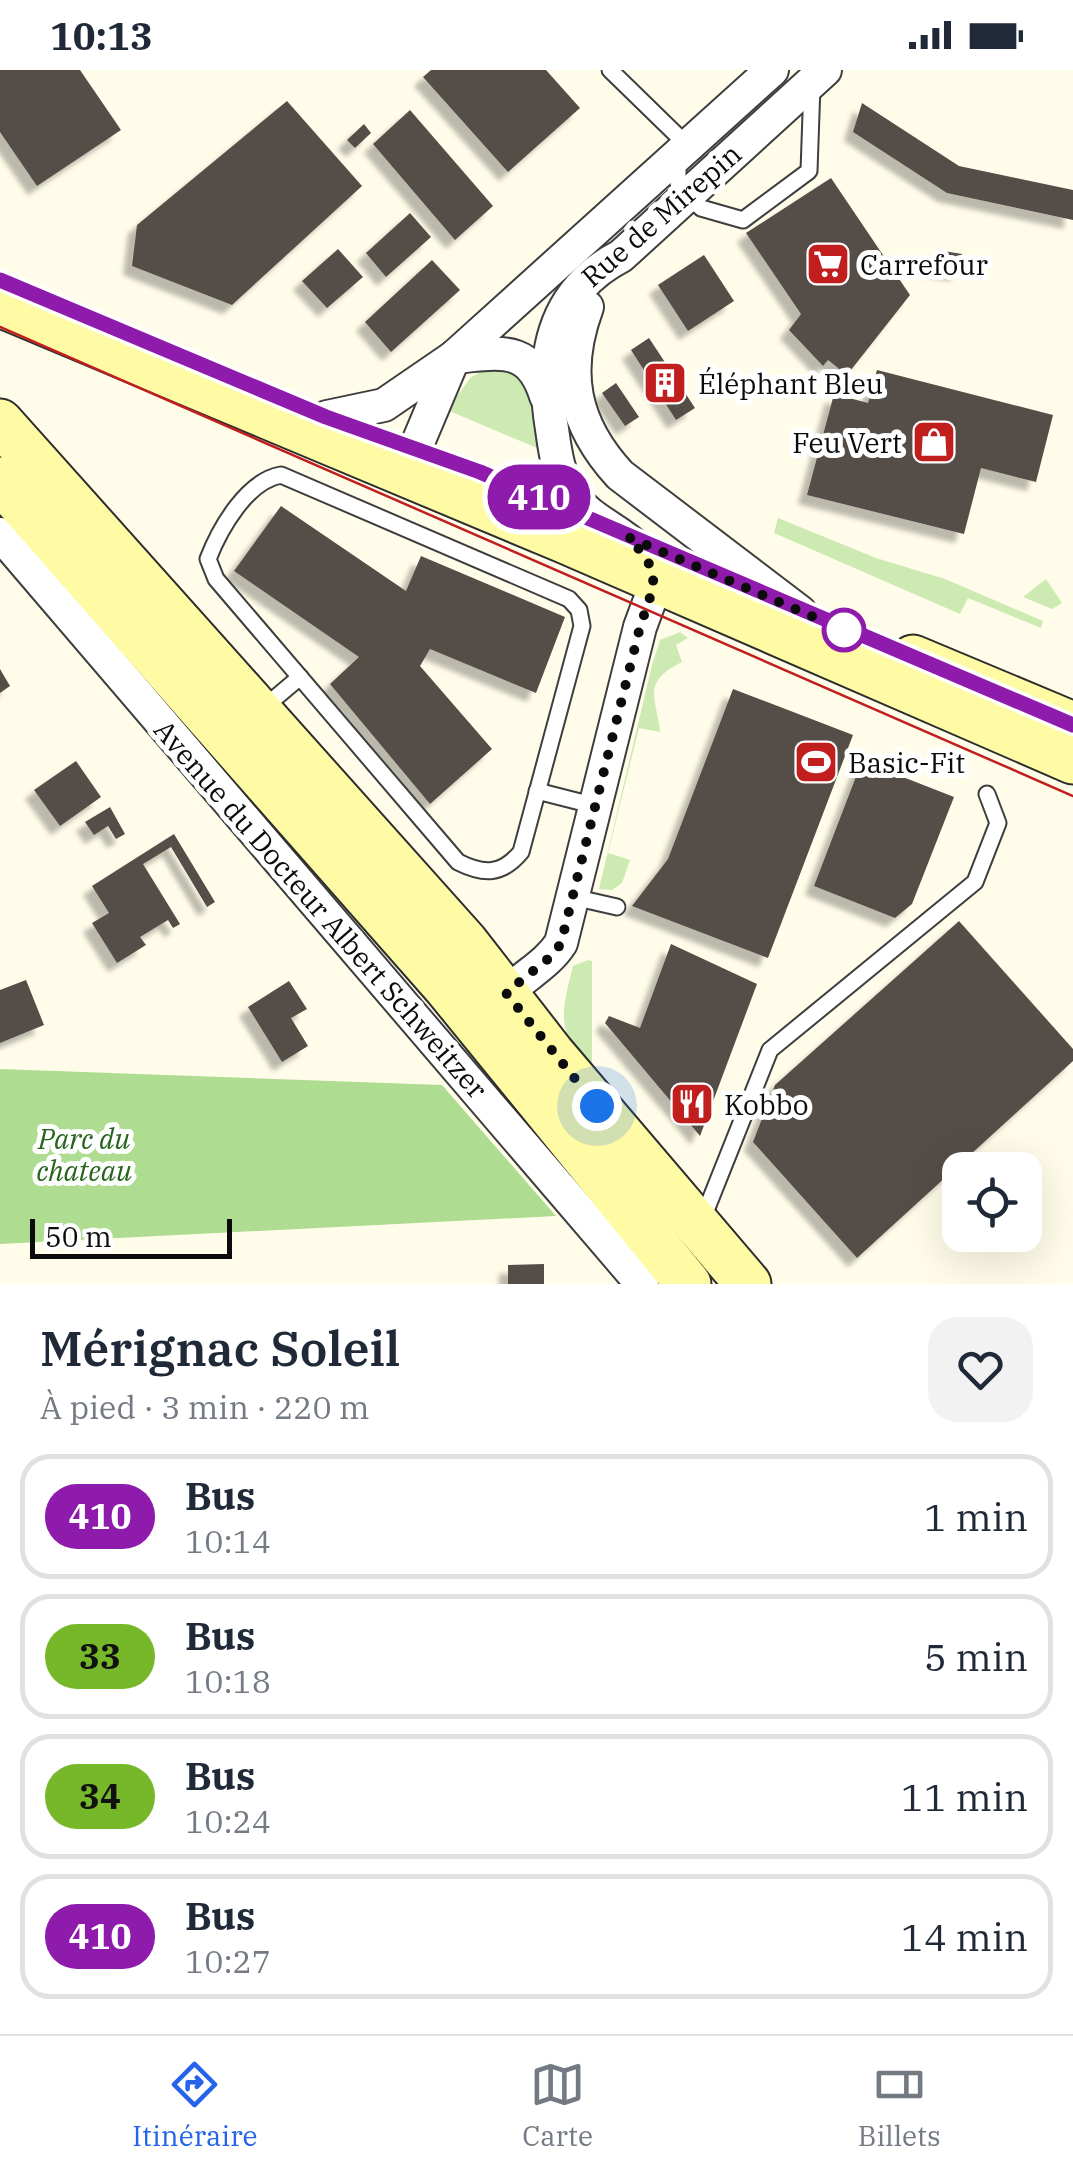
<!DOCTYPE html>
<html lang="fr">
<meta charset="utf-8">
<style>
body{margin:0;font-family:"IBM Plex Serif",serif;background:#f2f2f3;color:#1f2937;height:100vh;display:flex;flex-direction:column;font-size:38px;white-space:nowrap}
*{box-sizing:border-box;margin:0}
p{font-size:32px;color:#747a83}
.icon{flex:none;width:55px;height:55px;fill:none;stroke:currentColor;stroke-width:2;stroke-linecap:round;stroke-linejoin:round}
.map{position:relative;height:1214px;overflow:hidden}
.side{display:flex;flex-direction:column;background:#fff;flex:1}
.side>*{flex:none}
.badge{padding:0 20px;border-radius:32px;font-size:35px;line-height:65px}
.fabs{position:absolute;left:942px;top:1082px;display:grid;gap:20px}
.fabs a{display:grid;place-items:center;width:100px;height:100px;border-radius:20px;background:#fff;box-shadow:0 10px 40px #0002;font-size:50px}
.scale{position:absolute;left:30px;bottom:25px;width:202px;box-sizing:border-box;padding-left:10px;border:5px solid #0b0b0b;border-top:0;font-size:28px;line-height:35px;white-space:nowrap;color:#0b0b0b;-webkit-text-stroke:8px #fff;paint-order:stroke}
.you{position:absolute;width:50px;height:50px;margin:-25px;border:8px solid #fff;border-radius:50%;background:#1a73e8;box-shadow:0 0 0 15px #1a73e833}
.map>.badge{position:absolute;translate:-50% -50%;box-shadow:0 0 0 5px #fff}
.round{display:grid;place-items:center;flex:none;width:105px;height:105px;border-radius:30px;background:#f2f2f3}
.head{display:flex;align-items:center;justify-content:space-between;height:170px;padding:0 40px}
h1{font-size:48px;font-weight:600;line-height:75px}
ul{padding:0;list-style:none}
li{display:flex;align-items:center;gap:30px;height:125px;margin:0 20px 15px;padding:0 20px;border:5px solid #e0e1e3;border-radius:30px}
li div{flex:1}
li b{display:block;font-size:38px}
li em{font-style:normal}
li .badge{min-width:110px;font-weight:700;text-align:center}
.status{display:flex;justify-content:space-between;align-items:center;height:70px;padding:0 50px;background:#fff;direction:ltr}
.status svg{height:28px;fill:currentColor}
.menu{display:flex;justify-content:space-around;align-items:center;height:140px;border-top:2px solid #e0e1e3;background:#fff;font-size:28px;color:#747a83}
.menu a{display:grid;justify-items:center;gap:5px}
.menu .current{color:#2563eb}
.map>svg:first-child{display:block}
.green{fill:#cceab2}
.forest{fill:#aedc90}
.building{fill:#544d47;filter:url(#shadow)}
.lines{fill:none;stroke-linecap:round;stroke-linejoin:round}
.service-casing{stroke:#3e3e3e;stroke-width:19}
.minor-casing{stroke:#3e3e3e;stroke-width:36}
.secondary-casing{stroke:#2d2d2d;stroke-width:49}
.service{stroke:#fff;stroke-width:15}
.minor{stroke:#fff;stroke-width:32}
.secondary{stroke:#fffaa4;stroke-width:45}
.tram{stroke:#c01f1e;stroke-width:2.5}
.line-casing{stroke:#fff;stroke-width:22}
.line{stroke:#8f1bac;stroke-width:15}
.walk{stroke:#0b0b0b;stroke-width:10;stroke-dasharray:0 18}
.stop-dot{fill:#fff;stroke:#8f1bac;stroke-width:5}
.labels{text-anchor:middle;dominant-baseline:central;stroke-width:10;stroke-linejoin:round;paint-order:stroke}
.street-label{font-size:28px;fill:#0b0b0b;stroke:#fff}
.poi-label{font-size:28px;fill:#0b0b0b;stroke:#fff;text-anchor:start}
.park-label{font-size:28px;font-style:italic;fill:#25641a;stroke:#fff}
</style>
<div class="status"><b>10:13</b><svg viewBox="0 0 49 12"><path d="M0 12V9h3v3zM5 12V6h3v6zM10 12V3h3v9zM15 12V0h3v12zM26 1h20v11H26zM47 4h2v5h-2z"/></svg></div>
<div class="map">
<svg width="1073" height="1214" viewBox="0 0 1073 1214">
<defs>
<filter id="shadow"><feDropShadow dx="-9" dy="9" stdDeviation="2.5" flood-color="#0004"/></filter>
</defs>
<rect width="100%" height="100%" fill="#fffce9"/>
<g class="green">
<path d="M492,296l34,11 18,74 -97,-41 24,-33z"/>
<path d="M778,448l98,40 69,21 98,42 -2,7 -73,-30 -8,16 -186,-81z"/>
<path d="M1046,509l16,24 -10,6 -29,-12z"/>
<path d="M680,562l8,6 -12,7 6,17c-42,21 -25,36 -22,70l-21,-4 -31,125 22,7 -8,23 -10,7 -13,-1 53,-224 8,-25z"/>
<path d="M588,890l4,1v104h-7c-29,-38 -23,-54 -12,-99z"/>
</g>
<path class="forest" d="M0,999l442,16 114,131 -556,28z"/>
<g class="building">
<path d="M0,0h80l41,60 -84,56 -37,-54z"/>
<path d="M431,0h115l34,38 -72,64 -85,-95z"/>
<path d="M287,31l75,85 -130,119 -100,-39 5,-41z"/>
<path d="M862,33l97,63 114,24v30l-126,-27 -94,-61z"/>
<path d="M410,40l83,96 -38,34 -82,-96z"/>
<path d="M364,54l7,9 -16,15 -8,-8z"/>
<path d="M831,108l79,117 -63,80 -19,-15 -5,6 -34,-36 12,-16 -55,-81z"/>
<path d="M410,143l21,24 -45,40 -20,-24z"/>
<path d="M338,179l25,28 -36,31 -25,-27z"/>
<path d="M937,180l25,4 -3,18 -25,-4z"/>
<path d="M704,185l30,46 -46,30 -30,-46z"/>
<path d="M432,190l28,30 -69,62 -26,-30z"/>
<path d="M649,268l46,70 -19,12 -45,-70z"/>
<path d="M877,300l176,45 -17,67 -55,-14 -17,66 -157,-39 27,-101 34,9z"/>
<path d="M616,313l23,34 -14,9 -23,-33z"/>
<path d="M281,436l125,85 15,-35 144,61 -29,76 -106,-44 -10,17 72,83 -62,55 -100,-120 29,-27 -125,-86z"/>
<path d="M0,599l10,17 -10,7z"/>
<path d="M733,619l120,46 -85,223 -136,-52 36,-47z"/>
<path d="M76,691l25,36 -41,29 -26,-36z"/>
<path d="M862,691l92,36 -42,107 -17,14 -81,-32z"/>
<path d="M110,737l15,27 -9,5 -8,-13 -14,9 -9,-13z"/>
<path d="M174,764l41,68 -8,5 -36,-60 -28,17 37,60 -7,4 -5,-8 -28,17 6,8 -29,18 -25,-40 17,-10 -17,-27z"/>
<path d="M959,851l114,128v12l-216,197 -104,-116 22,-57z"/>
<path d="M671,874l86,40 -57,152 -95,-113 4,-7 31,12z"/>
<path d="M26,910l18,45 -44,18v-53z"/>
<path d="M289,911l18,28 -16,9 17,28 -26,16 -34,-55z"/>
<path d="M544,1194v20h-36v-19z"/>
</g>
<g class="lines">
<defs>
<g id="service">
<path d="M610,0l78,76"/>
<path d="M678,88v25l23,25 42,12 66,-49 3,-86"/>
<path d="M281,405l288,124 10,11 3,16 -61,226c-19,23 -37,23 -63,10l-242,-283 -8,-20c12,-31 39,-78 73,-84z"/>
<path d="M261,640l39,-33"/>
<path d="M537,721l59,15"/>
<path d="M573,827l44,10"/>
<path d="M701,1153l69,-173 205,-168 23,-59 -11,-29"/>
</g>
<g id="minor">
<path d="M587,237c-24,65 -14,117 33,168l180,137"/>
<path d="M454,287c46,-4 76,-13 92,39"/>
<path d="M327,347l57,-12 70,-48 318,-287"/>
<path d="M435,416l-19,-39 38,-90"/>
<path d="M0,464l642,750"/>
<path d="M495,940c15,-29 49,-40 66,-67l79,-316 17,-46c-13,-47 -61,-51 -85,-86 -14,-19 -17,-44 -20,-66 -12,-72 0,-137 69,-173l204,-186"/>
</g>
<g id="secondary">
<path d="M0,234l564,236 509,221"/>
<path d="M0,352l465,520 87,112 196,230"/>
<path d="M0,410l447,508 241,296"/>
<path d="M913,588l160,67"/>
</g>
</defs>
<use href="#service" class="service-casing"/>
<use href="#minor" class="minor-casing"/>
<use href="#secondary" class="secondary-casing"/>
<use href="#service" class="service"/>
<use href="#minor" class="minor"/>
<use href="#secondary" class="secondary"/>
<path class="tram" d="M0,257l1073,469"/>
</g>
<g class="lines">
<defs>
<path id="line" d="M0,210l326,137 154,55 593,253"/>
</defs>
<use href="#line" class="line-casing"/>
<use href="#line" class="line"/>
<path class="walk" d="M597,1036l-91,-113 48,-39 7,-11 79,-316c15,-46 24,-52 -12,-90l216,93"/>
</g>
<defs>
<symbol id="supermarket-square" viewBox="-11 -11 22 22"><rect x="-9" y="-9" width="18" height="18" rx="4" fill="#c01f1e" stroke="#fff"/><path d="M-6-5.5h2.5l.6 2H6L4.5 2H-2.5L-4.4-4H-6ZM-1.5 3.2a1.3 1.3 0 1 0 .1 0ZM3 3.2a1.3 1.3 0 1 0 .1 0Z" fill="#fff"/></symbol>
<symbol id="building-square" viewBox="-11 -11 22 22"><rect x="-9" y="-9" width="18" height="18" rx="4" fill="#c01f1e" stroke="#fff"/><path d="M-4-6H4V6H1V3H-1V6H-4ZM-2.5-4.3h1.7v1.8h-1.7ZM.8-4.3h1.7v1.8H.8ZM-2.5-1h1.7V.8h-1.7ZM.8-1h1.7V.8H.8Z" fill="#fff"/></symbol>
<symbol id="shop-square" viewBox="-11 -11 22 22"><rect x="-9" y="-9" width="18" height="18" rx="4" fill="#c01f1e" stroke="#fff"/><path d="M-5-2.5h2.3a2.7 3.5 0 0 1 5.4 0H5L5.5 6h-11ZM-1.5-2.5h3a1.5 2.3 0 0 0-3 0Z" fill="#fff"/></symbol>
<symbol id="stadium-square" viewBox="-11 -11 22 22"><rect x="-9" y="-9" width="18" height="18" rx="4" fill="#c01f1e" stroke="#fff"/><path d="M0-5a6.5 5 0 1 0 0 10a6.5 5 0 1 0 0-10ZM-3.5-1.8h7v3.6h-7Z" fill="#fff"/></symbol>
<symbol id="restaurant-square" viewBox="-11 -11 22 22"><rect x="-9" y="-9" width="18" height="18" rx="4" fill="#c01f1e" stroke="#fff"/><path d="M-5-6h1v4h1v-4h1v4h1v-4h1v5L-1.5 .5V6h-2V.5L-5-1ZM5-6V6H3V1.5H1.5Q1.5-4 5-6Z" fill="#fff"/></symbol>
</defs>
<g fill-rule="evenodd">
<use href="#supermarket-square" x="803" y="169" width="50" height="50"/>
<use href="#building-square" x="640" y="288" width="50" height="50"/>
<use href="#shop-square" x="909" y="347" width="50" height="50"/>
<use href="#stadium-square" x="791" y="667" width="50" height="50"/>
<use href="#restaurant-square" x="667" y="1009" width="50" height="50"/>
</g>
<circle class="stop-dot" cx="844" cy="560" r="20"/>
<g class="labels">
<g class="street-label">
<text transform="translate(661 145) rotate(-41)">Rue de Mirepin</text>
<text transform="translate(321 839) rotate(49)">Avenue du Docteur Albert Schweitzer</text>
</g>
<g class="poi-label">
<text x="860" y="194">Carrefour</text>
<text x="698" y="313">Éléphant Bleu</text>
<text x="902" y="372" text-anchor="end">Feu Vert</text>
<text x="848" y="692">Basic-Fit</text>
<text x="724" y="1034">Kobbo</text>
</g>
<g class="park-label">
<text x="84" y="1068">Parc du<tspan x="84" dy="32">chateau</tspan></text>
</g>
</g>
</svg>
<div class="fabs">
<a><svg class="icon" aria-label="locate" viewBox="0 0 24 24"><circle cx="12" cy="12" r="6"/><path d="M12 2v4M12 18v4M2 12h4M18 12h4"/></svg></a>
</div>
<div class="scale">50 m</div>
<div class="you" style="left:597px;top:1036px"></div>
<b class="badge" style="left:539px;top:427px;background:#8f1bac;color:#fff">410</b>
</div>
<section class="side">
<div class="head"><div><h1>Mérignac Soleil</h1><p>À pied · 3 min · 220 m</p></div><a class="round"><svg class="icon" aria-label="heart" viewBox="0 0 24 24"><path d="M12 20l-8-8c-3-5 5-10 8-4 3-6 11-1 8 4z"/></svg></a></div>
<ul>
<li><span class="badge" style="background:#8f1bac;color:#fff">410</span><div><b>Bus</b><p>10:14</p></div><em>1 min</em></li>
<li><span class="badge" style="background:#76b82a;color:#111">33</span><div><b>Bus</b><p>10:18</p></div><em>5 min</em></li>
<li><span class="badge" style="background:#76b82a;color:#111">34</span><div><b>Bus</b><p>10:24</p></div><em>11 min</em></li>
<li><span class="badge" style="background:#8f1bac;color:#fff">410</span><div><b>Bus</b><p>10:27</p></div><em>14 min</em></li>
</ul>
</section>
<nav class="menu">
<a class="current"><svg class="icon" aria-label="directions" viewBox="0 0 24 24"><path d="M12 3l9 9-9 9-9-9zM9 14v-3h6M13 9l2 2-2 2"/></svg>Itinéraire</a>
<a><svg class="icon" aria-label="map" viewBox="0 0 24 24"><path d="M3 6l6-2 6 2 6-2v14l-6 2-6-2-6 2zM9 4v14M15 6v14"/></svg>Carte</a>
<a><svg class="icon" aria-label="tickets" viewBox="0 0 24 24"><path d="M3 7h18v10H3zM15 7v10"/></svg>Billets</a>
</nav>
